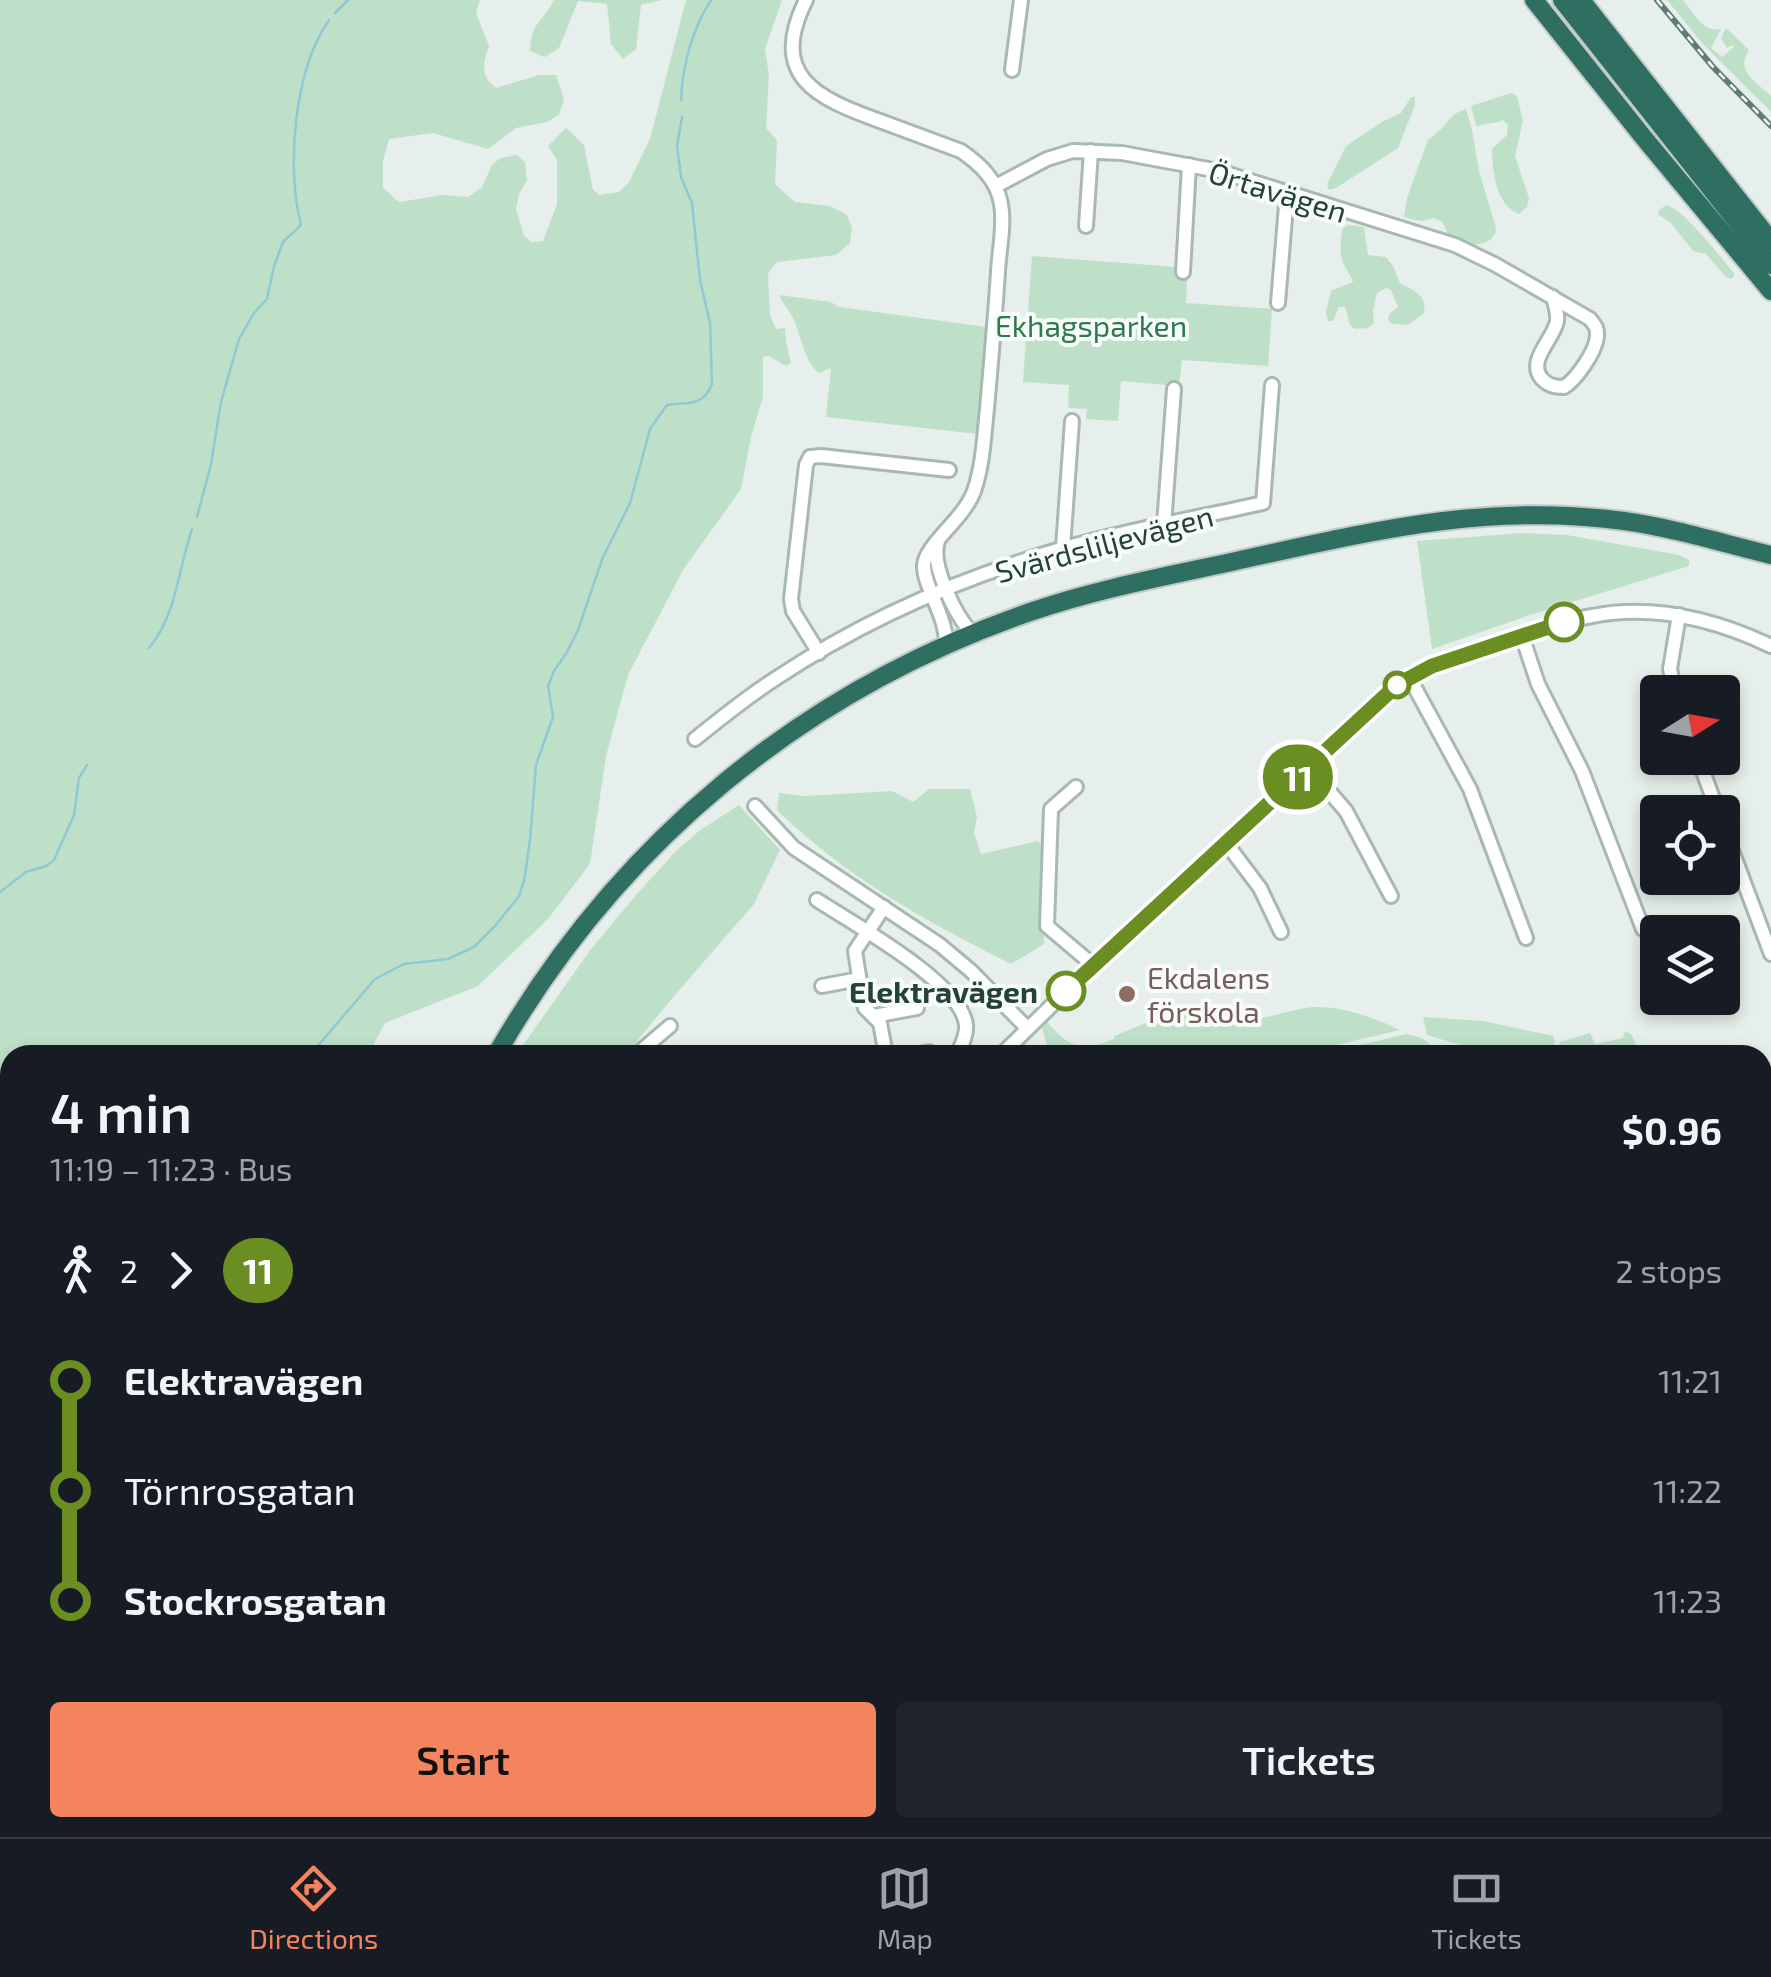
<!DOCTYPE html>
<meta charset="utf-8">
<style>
body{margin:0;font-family:"Exo 2",sans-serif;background:#20242c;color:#f1f3f6;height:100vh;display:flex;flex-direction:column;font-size:38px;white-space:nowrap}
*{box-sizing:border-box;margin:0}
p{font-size:32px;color:#9ea1a6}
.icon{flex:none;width:55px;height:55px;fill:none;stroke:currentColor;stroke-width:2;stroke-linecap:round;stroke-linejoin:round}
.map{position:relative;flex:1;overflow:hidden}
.side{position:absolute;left:0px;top:1045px;width:1772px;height:792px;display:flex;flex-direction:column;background:#171b24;border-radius:30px 30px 0 0;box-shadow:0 5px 15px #0003}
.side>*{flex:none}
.badge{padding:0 20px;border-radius:32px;font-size:35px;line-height:65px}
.needle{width:65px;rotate:79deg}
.buttons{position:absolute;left:1640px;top:675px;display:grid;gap:20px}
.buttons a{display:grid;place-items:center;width:100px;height:100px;border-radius:10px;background:#171b24;box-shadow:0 5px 15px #0003;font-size:50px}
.map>.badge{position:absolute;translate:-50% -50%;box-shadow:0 0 0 5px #fff}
.legs{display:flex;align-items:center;gap:15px;height:110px;padding:0 50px;font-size:32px}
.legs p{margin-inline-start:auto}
.overview{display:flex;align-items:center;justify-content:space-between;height:170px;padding:0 50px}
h1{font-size:55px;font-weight:600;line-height:75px}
.primary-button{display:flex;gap:20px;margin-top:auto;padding:20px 50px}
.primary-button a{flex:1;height:115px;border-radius:10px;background:#f4845f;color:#111;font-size:40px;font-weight:600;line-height:115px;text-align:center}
.primary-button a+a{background:#20242c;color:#f1f3f6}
ul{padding:0 50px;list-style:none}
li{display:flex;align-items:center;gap:35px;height:110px;font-size:38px}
li i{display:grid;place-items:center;width:15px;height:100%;margin:0 12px;background:currentColor}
li i::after{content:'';width:25px;height:25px;margin:-12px;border:8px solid;border-radius:50%;background:#171b24}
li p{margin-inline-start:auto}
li:first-child i{background:linear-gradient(#0000 50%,currentColor 0)}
li:last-child i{background:linear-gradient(currentColor 50%,#0000 0)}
.tabs{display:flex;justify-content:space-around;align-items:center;height:140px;border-top:2px solid #363941;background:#171b24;font-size:28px;color:#9ea1a6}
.tabs a{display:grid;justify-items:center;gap:5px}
.tabs .on{color:#f4845f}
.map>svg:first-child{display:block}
.green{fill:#bfe0c8}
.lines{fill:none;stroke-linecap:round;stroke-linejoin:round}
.stream{stroke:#8ec9d4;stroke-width:2.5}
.minor-casing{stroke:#a8b8b2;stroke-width:18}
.highway-casing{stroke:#c2cac8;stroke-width:22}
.minor{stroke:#fff;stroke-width:12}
.highway{stroke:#2f6f62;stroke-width:18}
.rail-casing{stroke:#5f7d75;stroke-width:6}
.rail{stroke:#f7fbf9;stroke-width:2.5;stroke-dasharray:8;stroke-linecap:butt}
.line-1-casing{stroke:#fff;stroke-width:22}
.line-1{stroke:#6b8e23;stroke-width:15}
.stop-1-dot{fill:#fff;stroke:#6b8e23;stroke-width:5}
.education-dot{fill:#8d6e63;stroke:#f7fbf9;stroke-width:4}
.labels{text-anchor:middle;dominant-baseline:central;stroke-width:8;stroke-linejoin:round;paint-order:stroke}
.street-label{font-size:30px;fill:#24423a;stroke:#f7fbf9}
.park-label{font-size:30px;fill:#2d7a4b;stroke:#f7fbf9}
.education-label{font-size:30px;fill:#785e54;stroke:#f7fbf9;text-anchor:start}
.stop-label{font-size:30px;font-weight:bold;fill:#24423a;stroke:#f7fbf9;text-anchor:end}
</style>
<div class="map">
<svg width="1771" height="1837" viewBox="0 0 1771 1837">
<rect width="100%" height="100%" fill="#e6efeb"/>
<g class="green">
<path d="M0,0h480l-4,13 13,33c-6,17 -9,30 7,42l43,-13h17l8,24 -5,16 -12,7 -31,6 -28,21 -55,-16 -44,6 -6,22v27l16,14 44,-7 25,2 14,-10 10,-22 8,-7 17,-3 8,7 2,18 -8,14 -3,15 8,27 8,6 11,-1 14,-37v-44l-9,-14 18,-18 18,17 9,45 7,5 19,-3 10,-10 21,-43 36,-139h96l-17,49 4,27 -3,52 11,12 -2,44 20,18 35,4 17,9 5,13 -2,15 -14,12 -59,7 -9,11 2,42 6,14 9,-1 1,14 5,21 -5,3 -17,-10 -6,1v40l-12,40 -10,52 -58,81 -55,105 -22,81 -16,108 -42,55 -70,67 -93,37 -17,32h-358v291l-10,6v-158l3,-5 -3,1z"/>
<path d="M554,0h108l-21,5 -5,44 -13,10 -12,-15 -4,-40 -29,-3 -19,47 -14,9 -15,-6c2,-31 11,-26 24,-51z"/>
<path d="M1667,0h16c11,13 19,33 38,29l-10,19 11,9 12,-10 -1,-2 -6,3 -6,-10 5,-10 23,22c-14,21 6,31 22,46v16l-68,-68z"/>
<path d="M1511,93l6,3 6,25 -8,35 14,42 -2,9 -8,7c-23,-8 -27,-44 -27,-65l15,-14 1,-10 -5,-5c-10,5 -18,2 -26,7l-6,-21z"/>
<path d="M1411,97h4v8l-17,43 -62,40 -7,2 -2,-6 19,-38 36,-24 19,-9z"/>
<path d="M1466,109l6,21 7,41 17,57c0,14 -14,15 -26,18l-23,-12c-2,-10 -4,-13 -14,-16 -10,5 -19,2 -29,-1l3,-19 21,-58 13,-11 13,-15z"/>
<path d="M1666,205c18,4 54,52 68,68v4l-4,2 -4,-2 -20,-23 -13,-3 -22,-28 -12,-8 -1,-4z"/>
<path d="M1348,225l16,2 4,28 18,2 7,9 7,17c14,8 27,11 24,30l-16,12 -15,-1 -5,-4 1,-6 9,-7 -7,-17 -5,-2 -9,5 -4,18 1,12 -6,5 -13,1 -5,-4 -5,-18h-6l-6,14h-5l-2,-9 5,-21 22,-9c-2,-8 -8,-13 -11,-22 -3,-9 -1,-23 1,-32z"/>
<path d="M1032,256l145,11 -1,10 11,1 -1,25 86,6 -4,57 -86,-6 -3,26 -58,-5 -3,40 -32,-2 1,-10 -19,-1 1,-23 -46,-3z"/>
<path d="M779,295l52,7 8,5 148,20 -10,107 -151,-17 5,-49 -12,5c-16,-13 -17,-36 -26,-55 -4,-8 -10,-14 -14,-23z"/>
<path d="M1523,533l44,2 112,20 10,5v6l-159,49 -98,34 -15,-108z"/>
<path d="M929,789h41l7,28 -3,16 7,21 57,-13 8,8 -2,95 -33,20c-84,-42 -167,-88 -234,-154l2,-17 26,3 87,-5 21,11z"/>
<path d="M739,805l41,45 -26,54 -85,98 -41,50 -3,3h-109l75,-106 45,-54 41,-45 22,-19z"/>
<path d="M1180,1004c11,48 104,2 137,3 28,0 58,11 83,23l-107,25h-243l-8,-27 4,-7c24,27 34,32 68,18v-3l54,-22v-6z"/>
<path d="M1423,1017l60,4 70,15 2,5 -4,14h-57l-67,-20z"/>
<path d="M1625,1031l6,3 8,16 6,1 1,4h-90l4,-13 30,-9 5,11 28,-6z"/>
<path d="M1406,1034c14,3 25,5 28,21h-115z"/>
<path d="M10,1574v249l-10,6v-250z"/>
<path d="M1763,1735l8,4v98h-1448l-1,-9h1440z"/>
</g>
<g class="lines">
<g class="stream">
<path d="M335,13l13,-13"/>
<path d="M681,100c1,-33 12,-73 30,-100"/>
<path d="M197,517l14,-53 10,-62 18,-63 15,-26 13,-14 7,-33 9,-24 18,-17c-15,-58 -7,-155 28,-205"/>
<path d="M149,648c28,-34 29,-78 43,-119"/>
<path d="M0,892l26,-20 20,-6 8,-6 20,-45 5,-37 8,-13"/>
<path d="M310,1055l65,-76 29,-15 44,-5 26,-12 21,-21 24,-30 5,-15 6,-41 6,-75 17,-48 -5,-31 6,-15 13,-19 11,-22 25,-73 27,-54 20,-74 17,-24c21,-3 36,2 45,-21l-2,-61 -10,-43 -8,-77 -11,-26 -4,-31 5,-29"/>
<path d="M1762,1168h9"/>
<path d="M0,1339l10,-4"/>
</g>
<defs>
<g id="minor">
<path d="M806,0c-38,76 10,98 74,121 27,10 54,20 81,30 19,13 36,29 40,53 4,21 -2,46 -3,68 -3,46 -7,91 -11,137 -3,27 -4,56 -13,82 -10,28 -48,53 -50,74 -1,21 23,51 22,80"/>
<path d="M1012,70l9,-70"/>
<path d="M996,186l51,-27 26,-8 49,2 97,18 236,74 41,20 94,54c5,7 7,7 7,16 0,15 -21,45 -33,52 -9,0 -15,-1 -22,-8 -16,-18 12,-40 15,-58 1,-8 -2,-16 -4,-24"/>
<path d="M1086,226l5,-75"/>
<path d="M1183,272l6,-107"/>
<path d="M1278,303l9,-110"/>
<path d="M1164,525l10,-136"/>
<path d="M938,541c-8,24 18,76 35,93"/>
<path d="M1063,548l9,-127"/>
<path d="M1522,636l16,48 44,87 61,158"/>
<path d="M819,653l-26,-42 -2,-12 15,-134 4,-8 11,-1 128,14"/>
<path d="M1412,676l2,10 56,103 56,149"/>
<path d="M1675,692l-5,-23 9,-54"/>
<path d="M695,739c26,-21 52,-42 80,-60 87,-58 185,-101 286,-130 66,-19 135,-31 202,-46l9,-118"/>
<path d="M1698,758l20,54"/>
<path d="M1308,767l38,44 45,85"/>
<path d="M1076,787l-25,22 -4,117 46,39"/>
<path d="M755,806l39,42 146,97 31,26 56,57"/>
<path d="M1722,824l49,130"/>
<path d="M1226,843l34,45 21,44"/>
<path d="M817,900c35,23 145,83 149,125 1,11 -5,21 -9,30"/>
<path d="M884,907l-29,44 8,50 2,7 15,15 6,32"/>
<path d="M822,986l37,-7"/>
<path d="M874,1016l43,-8"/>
<path d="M636,1055l34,-29"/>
<path d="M914,1055l15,-3"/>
<path d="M1001,1055l92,-90 292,-269c30,-26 67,-37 103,-49 34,-11 68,-25 104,-31 61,-12 124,4 179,30"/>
<path d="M1762,1393l9,17"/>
<path d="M1762,1481l9,-6"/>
<path d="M0,1568l10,-5"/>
<path d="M1762,1608l9,-7"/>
<path d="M1762,1684l9,-5"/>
</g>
<g id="highway">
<path d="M1534,0l110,138 127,153"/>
<path d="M1562,0l209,265"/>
<path d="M1581,0l190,241"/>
<path d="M496,1055c120,-210 305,-364 534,-443 67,-23 137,-36 206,-51 132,-29 251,-59 388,-40 50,7 98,22 147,34"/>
<path d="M5,1837l15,-9"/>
</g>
</defs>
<use href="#minor" class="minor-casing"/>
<use href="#highway" class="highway-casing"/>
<use href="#minor" class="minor"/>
<use href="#highway" class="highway"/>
<defs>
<path id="rail" d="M1657,0l56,67 58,59"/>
</defs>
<use href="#rail" class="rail-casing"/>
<use href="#rail" class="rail"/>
</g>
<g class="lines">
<defs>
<path id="line-1" d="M1066,991l331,-306 35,-19 132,-44"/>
</defs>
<use href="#line-1" class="line-1-casing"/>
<use href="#line-1" class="line-1"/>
</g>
<g class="stop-1-dot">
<circle cx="1564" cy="622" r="18"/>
<circle cx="1397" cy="685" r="12"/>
<circle cx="1066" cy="991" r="18"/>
</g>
<circle class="education-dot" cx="1127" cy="994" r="10"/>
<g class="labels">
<g class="street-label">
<text transform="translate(1278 191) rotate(17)">Örtavägen</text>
<text transform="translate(1104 543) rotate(-15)">Svärdsliljevägen</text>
</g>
<g class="park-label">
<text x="1091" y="325">Ekhagsparken</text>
</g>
<g class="education-label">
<text x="1147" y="977">Ekdalens<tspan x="1147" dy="34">förskola</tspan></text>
</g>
<g class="stop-label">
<text x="1038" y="991">Elektravägen</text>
</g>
</g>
</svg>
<div class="buttons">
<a><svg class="needle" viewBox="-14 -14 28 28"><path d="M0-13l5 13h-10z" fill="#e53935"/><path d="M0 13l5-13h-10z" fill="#9ea1a6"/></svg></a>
<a><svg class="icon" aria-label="locate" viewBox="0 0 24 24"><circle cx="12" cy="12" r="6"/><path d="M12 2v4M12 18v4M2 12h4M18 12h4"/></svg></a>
<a><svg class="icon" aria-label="layers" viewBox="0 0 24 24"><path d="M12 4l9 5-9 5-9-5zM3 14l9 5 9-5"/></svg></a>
</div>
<b class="badge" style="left:1298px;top:777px;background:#6b8e23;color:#fff">11</b>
<section class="side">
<div class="overview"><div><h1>4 min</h1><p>11:19 – 11:23 · Bus</p></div><b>$0.96</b></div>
<div class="legs"><svg class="icon" aria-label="walk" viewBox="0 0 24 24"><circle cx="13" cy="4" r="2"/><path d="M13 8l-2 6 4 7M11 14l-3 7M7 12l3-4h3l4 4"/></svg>2<svg class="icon" aria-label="forward" viewBox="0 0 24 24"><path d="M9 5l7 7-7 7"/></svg><b class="badge" style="background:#6b8e23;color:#fff">11</b><p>2 stops</p></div>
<ul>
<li><i style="color:#6b8e23"></i><b>Elektravägen</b><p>11:21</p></li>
<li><i style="color:#6b8e23"></i><span>Törnrosgatan</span><p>11:22</p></li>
<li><i style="color:#6b8e23"></i><b>Stockrosgatan</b><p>11:23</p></li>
</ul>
<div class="primary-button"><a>Start</a><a>Tickets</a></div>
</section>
</div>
<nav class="tabs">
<a class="on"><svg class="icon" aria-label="directions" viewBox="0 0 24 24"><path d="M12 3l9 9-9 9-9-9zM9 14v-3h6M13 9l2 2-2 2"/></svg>Directions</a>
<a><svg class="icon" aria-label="map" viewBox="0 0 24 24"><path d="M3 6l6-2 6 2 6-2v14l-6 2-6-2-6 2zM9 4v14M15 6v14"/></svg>Map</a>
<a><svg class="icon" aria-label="tickets" viewBox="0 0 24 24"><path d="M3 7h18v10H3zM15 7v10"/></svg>Tickets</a>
</nav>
